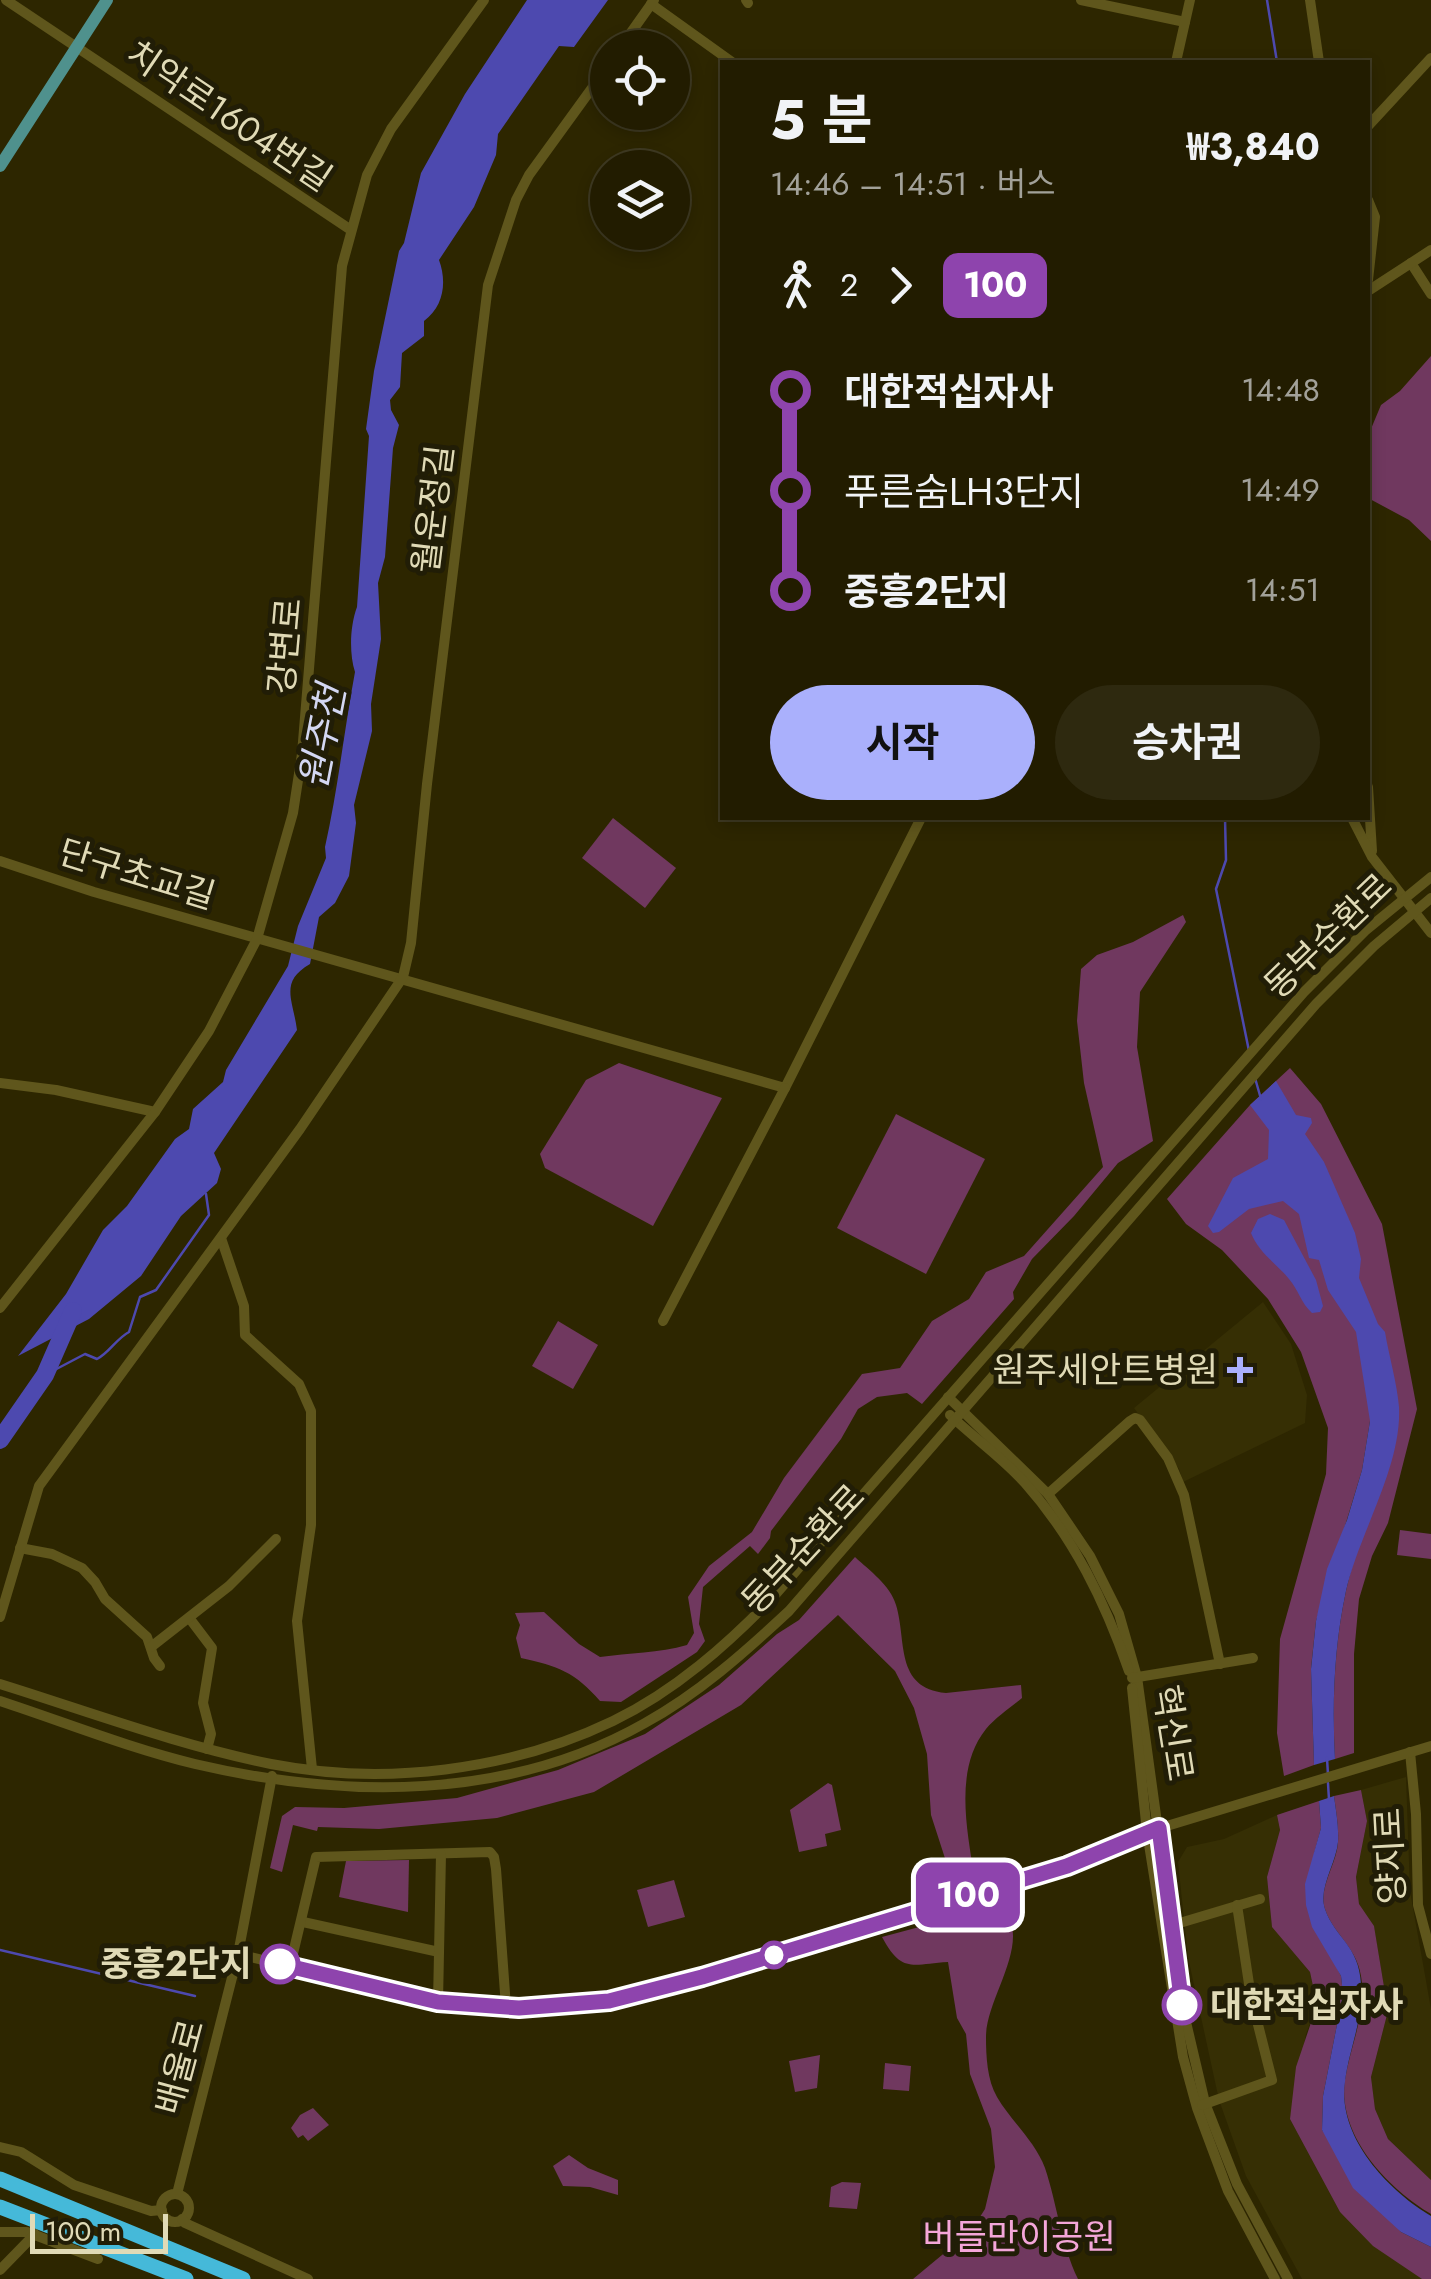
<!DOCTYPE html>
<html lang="ko">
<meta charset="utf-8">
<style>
body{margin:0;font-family:Jost,"Noto Sans KR",sans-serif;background:#2e290f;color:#f1f3f6;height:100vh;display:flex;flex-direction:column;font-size:38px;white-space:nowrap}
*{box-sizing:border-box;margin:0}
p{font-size:32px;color:#a2a199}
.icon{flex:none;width:55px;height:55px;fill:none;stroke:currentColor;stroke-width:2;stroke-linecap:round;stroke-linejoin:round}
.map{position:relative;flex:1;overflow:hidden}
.panel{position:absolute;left:720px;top:60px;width:650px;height:760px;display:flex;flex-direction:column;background:#221c00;border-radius:0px;box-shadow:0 5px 15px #0003,0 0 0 2px #3f3a22}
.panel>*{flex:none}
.badge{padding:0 20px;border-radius:15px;font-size:35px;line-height:65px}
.tools{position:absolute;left:590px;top:30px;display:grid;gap:20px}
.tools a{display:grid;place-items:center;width:100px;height:100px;border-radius:50%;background:#221c00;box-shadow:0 5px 15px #0003,0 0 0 2px #3f3a22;font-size:50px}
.scale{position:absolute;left:30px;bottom:25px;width:138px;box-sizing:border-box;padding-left:10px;border:5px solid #e0dab6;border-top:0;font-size:28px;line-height:35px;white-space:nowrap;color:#e0dab6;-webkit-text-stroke:8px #211d06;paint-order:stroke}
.map>.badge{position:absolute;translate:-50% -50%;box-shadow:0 0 0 5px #fff}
.legs{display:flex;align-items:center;gap:15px;height:110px;padding:0 50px;font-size:32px}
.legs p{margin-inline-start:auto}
.head{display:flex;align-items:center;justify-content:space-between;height:170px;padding:0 50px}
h1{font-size:55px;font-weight:700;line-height:75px}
.cta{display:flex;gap:20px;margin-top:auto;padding:20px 50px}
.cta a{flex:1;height:115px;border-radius:60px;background:#aab0fc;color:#111;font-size:40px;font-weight:700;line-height:115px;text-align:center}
.cta a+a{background:#2e290f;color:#f1f3f6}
ul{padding:0 50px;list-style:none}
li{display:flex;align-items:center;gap:35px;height:100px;font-size:38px}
li i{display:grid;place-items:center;width:15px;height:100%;margin:0 12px;background:currentColor}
li i::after{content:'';width:25px;height:25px;margin:-12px;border:8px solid;border-radius:50%;background:#221c00}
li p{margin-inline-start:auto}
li:first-child i{background:linear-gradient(#0000 50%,currentColor 0)}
li:last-child i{background:linear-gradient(currentColor 50%,#0000 0)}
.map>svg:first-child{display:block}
.built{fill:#362f04}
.green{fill:#70385f}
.water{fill:#4d49af}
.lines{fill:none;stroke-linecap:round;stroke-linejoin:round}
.stream{stroke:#4d49af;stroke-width:2.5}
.river{stroke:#4d49af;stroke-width:18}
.minor{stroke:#5f561c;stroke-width:10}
.major{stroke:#4f918d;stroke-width:12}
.highway{stroke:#45b9d9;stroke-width:15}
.line-1-casing{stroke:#fff;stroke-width:22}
.line-1{stroke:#8e44ad;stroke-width:15}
.poi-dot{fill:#aab0fc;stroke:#211d06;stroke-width:4}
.stop-1-dot{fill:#fff;stroke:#8e44ad;stroke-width:5}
.labels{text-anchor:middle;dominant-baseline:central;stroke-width:10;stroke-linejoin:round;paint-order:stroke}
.street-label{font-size:35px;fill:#e0dab6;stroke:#211d06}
.poi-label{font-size:35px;fill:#e0dab6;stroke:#211d06;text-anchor:end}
.stop-label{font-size:35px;font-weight:bold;fill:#e0dab6;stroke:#211d06;text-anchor:end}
.park-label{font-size:35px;fill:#f4a6d9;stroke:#211d06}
.water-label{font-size:38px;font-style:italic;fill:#d3d7f2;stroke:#211d06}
</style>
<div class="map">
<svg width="1431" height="2279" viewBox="0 0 1431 2279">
<rect width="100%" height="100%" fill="#2d2600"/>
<g class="built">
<path d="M1263,1302l28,42 16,51 -2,28 -122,59 -4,-13 -45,-61z"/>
<path d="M1406,1777l4,114 21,118v171l-43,-41 -13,-30 -4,-32 17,-66 -14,-84 -15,-22 -3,-28 11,-56 -6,-31z"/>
<path d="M1277,1815l3,15 -13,47 5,49 38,46 7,33 -11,29 -16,85 50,93 82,67h-120l-56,-103 -27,-76 -31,-143 -10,-95 9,-15 37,-8z"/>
</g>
<g class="green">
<path d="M1431,356v185l-22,-21 -41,-22v-62l13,-31 19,-14z"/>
<path d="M613,818l63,50 -31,40 -63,-50z"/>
<path d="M1183,915l3,7 -46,70 -3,55 16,94 -35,22 -44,53 -42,43 -19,33 1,7 -92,105 -15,-11 -30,4 -19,12 -17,30 -70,92 -1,7 -12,16 -8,-8 -47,41 -4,37 6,17 -8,11 -76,50 -21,-1c-25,-29 -42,-35 -79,-43l-5,-20 4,-13 -5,-12 29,-1 35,32 21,13c29,-4 59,-4 87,-12l7,-12 -6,-36 21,-31 43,-34 32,-54 78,-104 38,-6 32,-47 37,-22 17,-27 38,-16 79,-89 -19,-84 -7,-62 4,-52 16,-14 36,-13z"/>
<path d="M619,1063l103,35 -69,128 -108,-58 -5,-14 46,-74z"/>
<path d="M1290,1068l31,36 61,120 35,185 -29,114 -16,33 -13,43 -5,55v99l-19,6c-3,-56 -1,-112 11,-168 13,-61 43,-115 52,-176l-28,6 -8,49 -46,151 -5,47 3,97 -30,11 -7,-43 3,-94 46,-165 2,-46 -27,-76 -33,-53 -46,-49 -36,-26 -19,-25 83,-94z"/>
<path d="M896,1114l89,45 -59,115 -89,-46z"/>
<path d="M558,1321l40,24 -25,44 -41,-23z"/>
<path d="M1400,1530l31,4v25l-34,-4z"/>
<path d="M855,1557c15,14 35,28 41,48 11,35 -2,83 50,88l75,-8 1,13c-12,10 -26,19 -36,31 -32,40 -19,100 -12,146l-21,8 -22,-68 -4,-61 -13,-46 -19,-37 -57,-56 -97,90 -147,87 -97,26 -118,11 -61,-2 -1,4 -24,-6 -11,47 -12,-4 12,-52 13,-9 49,1 113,-10 101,-28 87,-36 74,-49 58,-51 22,-14z"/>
<path d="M828,1783l4,2 9,45 -16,4 2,12 -28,6 -9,-42z"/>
<path d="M1361,1790l6,31 -11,56 3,27 15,22 14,85 -17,66 4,32 13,30 43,41v34c-44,-26 -94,-79 -86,-134 5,-33 20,-63 17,-97 -3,-36 -28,-47 -37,-74 -7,-22 12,-45 13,-67 1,-15 -2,-31 -4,-46z"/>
<path d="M1319,1801l2,27 -7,26 19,106 8,16 2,18 -20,102 -1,34 79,102 30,15v32h-9l-49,-33 -33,-34 -50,-93 6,-52 21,-62 -7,-33 -38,-45 -5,-50 13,-47 -3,-15z"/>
<path d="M409,1860l-1,52 -69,-15 7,-36z"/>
<path d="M674,1880l11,37 -37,10 -11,-37z"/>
<path d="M1001,1905c34,36 -15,91 -15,132 0,19 1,43 11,60 14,24 38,44 48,71 12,36 16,76 33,111h-165l58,-48 14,-22 10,-42 -4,-38 -21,-55 -4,-40 -9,-16 -9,-56c-36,2 -46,12 -66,-25z"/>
<path d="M820,2055l-3,33 -22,4 -6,-31z"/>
<path d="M885,2063l26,3 -2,25 -26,-2z"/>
<path d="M313,2108l16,17 -21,16 -5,-6 -5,3 -7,-10 9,-13z"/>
<path d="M569,2155l19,13 30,12v15l-28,-8 -27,-1 -10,-20z"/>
<path d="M842,2182l19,1 -4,26 -28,-2 2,-20z"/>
</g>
<g class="water">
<path d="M527,0h81l-34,47 -15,-1 -61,88 -2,21 -22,52 -35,53c8,22 5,46 -15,61v15l-22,17 -2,34 -10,13 1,10 8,15 -6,23 -8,109 -7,26 3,56 -10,65 1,27 -18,74 2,18 -7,53 -14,27 -16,14 -9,47c-31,18 -17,35 -13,66l-83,123 7,16 -4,14 -36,33 -40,60 -52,43 -71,37 48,-62 37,-64 24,-24 48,-67 14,-10 4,-20 30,-27 3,-12 62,-104 10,-40 28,-68 -1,-11c13,-58 19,-116 30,-175 -6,-19 -5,-46 2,-65l12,-171 -3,-7 8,-58 25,-120 5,-8 17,-70 44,-79z"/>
<path d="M1276,1081l20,34 15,3 1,5 -7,11 19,28 31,71 6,26 -2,19 19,46 7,8c4,24 12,51 14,75 3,60 -40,126 -53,184 -12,56 -14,112 -11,168l-21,6 -3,-96 5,-48 11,-52 20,-49 15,-50 8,-49 -14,-89 -28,-42 -9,-30 -10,-2 -10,-44 -16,-13 -34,8 -30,23 -6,1 -5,-7 25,-48 35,-19 1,-29 -19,-25z"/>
<path d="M1270,1214l14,6 32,60 7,26 -3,6 -8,1c-11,-10 -14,-24 -23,-34 -13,-16 -30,-26 -38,-46l7,-14z"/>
<path d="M1334,1796c2,15 5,31 4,46 -2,22 -20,46 -13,67 10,29 34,36 36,75 3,35 -12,64 -16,98 -8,54 42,108 86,134v31l-30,-15 -48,-44 -31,-58 1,-34 20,-102 -2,-18 -29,-49 -6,-22 -1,-21 16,-56 -2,-27z"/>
</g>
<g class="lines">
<g class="stream">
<path d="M1267,0l10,62"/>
<path d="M1225,818l1,42 -10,29 33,162"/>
<path d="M1255,1078l6,21"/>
<path d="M45,1375l40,-21 12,5c12,-6 19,-20 32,-27l11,-35 16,-7 53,-75 -3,-21"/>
<path d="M1327,1758l1,17"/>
<path d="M1328,1783l1,17"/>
<path d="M0,1950l195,46"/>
</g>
<path class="river" d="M0,1440l45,-65 28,-64"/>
<g class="minor">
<path d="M6,0l345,230"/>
<path d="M746,0l2,3"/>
<path d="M1081,0l104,22"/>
<path d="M1310,0l9,62"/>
<path d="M651,4l81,58"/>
<path d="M620,48l34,-48"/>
<path d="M1176,62l14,-62"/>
<path d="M1368,126l63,-68"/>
<path d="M1368,200l7,17 -7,63"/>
<path d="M1411,263l20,31"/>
<path d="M1368,291l63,-41"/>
<path d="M1368,787l4,64"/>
<path d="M1352,818l20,39 59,76"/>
<path d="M0,861l94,31 691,196 136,-270"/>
<path d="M0,1083l56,7 99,22"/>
<path d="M221,1238l23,68 1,29 54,49 12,27v114l-14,96 15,148"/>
<path d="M0,1308l155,-196 54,-81 48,-92 36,-126 9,-59 40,-488 25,-91 24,-46 93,-129"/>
<path d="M663,1321l122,-233"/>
<path d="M948,1397l100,97 42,62 29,58 18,63 45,328 23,98 32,81 51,95"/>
<path d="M950,1415c24,23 53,43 75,68 49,55 80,119 104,188"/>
<path d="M1048,1494l82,-73 5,-3 5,2 28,38 16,37 36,169"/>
<path d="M20,1548l32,6 30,14 13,14 10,17 42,38 7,21 6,8"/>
<path d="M0,1617l39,-131 261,-357 103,-152 8,-34 16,-159 61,-499 28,-85 13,-25 79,-109"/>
<path d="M190,1619l22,29 -9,55 8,31 -4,15"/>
<path d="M151,1647l78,-61 47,-47"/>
<path d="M1132,1678l121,-20"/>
<path d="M0,1684c90,28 178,61 271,80 113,22 238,7 342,-43 62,-30 115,-77 162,-126l529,-603 61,-61 66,-54"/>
<path d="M1132,1688l15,144 36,225 14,51 31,83 47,88"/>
<path d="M0,1701c64,21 129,47 195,63 150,35 313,37 450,-41 53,-29 100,-71 144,-112l527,-607 58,-58 57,-48"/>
<path d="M1410,1752l6,62 2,91 13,49"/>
<path d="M303,1922l136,30"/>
<path d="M1173,1925l87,-26"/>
<path d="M238,1954l200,48 81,6 90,-7 94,-24 364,-111 80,-34 284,-86"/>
<path d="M290,1966l26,-109 174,-5 4,5 2,12 10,138"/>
<path d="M438,2002l3,-148"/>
<path d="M1202,2105l70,-25 -21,-83 -14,-92"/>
<path d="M0,2147l21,5 53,33 77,26 11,-1"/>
<path d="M177,2194l61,-240 34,-178"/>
<circle cx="175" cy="2208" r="14"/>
<path d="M182,2219l3,4 123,56"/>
<path d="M0,2232h27l71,27"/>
<path d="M0,2270l35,-36"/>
</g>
<path class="major" d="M0,166l107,-166"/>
<g class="highway">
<path d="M0,2179l243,100"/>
<path d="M0,2207l186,72"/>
</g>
</g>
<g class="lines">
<defs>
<path id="line-1" d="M280,1964l158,38 81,6 90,-7 93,-24 365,-111 92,-38 23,177"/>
</defs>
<use href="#line-1" class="line-1-casing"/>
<use href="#line-1" class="line-1"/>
</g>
<path class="poi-dot" d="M1235 1355h10v10h10v10h-10v10h-10v-10h-10v-10h10z"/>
<g class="stop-1-dot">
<circle cx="774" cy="1955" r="12"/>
<circle cx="280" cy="1964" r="18"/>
<circle cx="1182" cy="2005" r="18"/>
</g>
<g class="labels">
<g class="street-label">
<text transform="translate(229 116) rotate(34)">치악로1604번길</text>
<text transform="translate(433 509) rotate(-83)">월운정길</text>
<text transform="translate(285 646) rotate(-85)">강변로</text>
<text transform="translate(137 874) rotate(17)">단구초교길</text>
<text transform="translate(1328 936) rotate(-44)">동부순환로</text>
<text transform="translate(803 1549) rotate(-47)">동부순환로</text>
<text transform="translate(1173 1733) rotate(81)">혁신로</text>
<text transform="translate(1390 1856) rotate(-93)">양지로</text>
<text transform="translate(180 2067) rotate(-75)">배울로</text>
</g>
<g class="poi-label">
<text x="1218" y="1370">원주세안트병원</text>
</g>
<g class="stop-label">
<text x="252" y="1964">중흥2단지</text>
<text x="1210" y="2005" text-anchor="start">대한적십자사</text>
</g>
<g class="park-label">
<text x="1019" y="2237">버들만이공원</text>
</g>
<g class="water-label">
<text transform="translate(322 737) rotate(-79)">원주천</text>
</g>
</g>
</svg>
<div class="tools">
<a><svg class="icon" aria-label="locate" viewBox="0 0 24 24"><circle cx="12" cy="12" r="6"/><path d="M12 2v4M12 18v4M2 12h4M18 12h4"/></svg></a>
<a><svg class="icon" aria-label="layers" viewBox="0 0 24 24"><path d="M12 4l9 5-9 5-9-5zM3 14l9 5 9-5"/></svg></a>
</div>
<div class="scale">100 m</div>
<b class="badge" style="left:968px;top:1895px;background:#8e44ad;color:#fff">100</b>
<section class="panel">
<div class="head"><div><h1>5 분</h1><p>14:46 – 14:51 · 버스</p></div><b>₩3,840</b></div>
<div class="legs"><svg class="icon" aria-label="walk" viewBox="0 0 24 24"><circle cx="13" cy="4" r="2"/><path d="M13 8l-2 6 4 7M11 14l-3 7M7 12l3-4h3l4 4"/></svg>2<svg class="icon" aria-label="forward" viewBox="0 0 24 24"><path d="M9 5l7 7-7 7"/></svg><b class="badge" style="background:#8e44ad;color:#fff">100</b></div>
<ul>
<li><i style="color:#8e44ad"></i><b>대한적십자사</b><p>14:48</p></li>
<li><i style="color:#8e44ad"></i><span>푸른숨LH3단지</span><p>14:49</p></li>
<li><i style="color:#8e44ad"></i><b>중흥2단지</b><p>14:51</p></li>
</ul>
<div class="cta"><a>시작</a><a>승차권</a></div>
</section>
</div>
